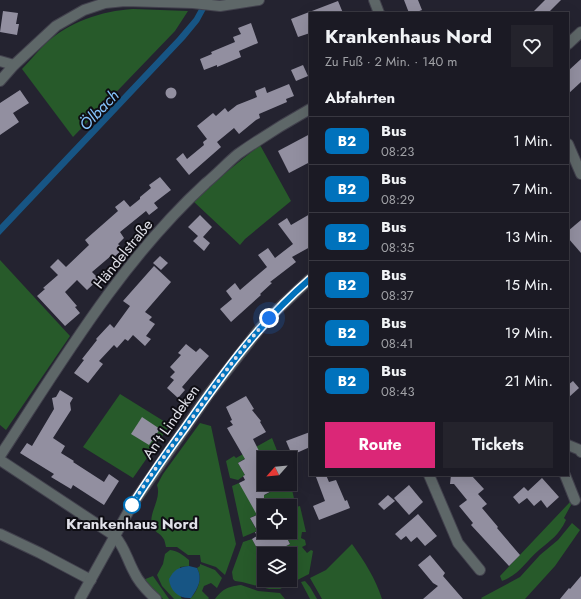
<!DOCTYPE html>
<html lang="de">
<meta charset="utf-8">
<style>
body{margin:0;font-family:Jost,sans-serif;background:#24232c;color:#f1f3f6;height:100vh;display:flex;flex-direction:column;font-size:15px;white-space:nowrap}
*{box-sizing:border-box;margin:0}
p{font-size:13px;color:#a0a1a6}
.icon{flex:none;width:22px;height:22px;fill:none;stroke:currentColor;stroke-width:2;stroke-linecap:round;stroke-linejoin:round}
.map{position:relative;flex:1;overflow:hidden}
.panel{position:absolute;left:309px;top:12px;width:260px;height:464px;display:flex;flex-direction:column;background:#1b1a24;border-radius:0px;box-shadow:0 4px 16px #0002,0 0 0 1px #393841}
.panel>*{flex:none}
.badge{padding:0 8px;border-radius:6px;font-size:14px;line-height:26px}
.needle{width:26px;rotate:243deg}
.tools{position:absolute;left:257px;top:451px;display:grid;gap:8px}
.tools a{display:grid;place-items:center;width:40px;height:40px;border-radius:0px;background:#1b1a24;box-shadow:0 4px 16px #0002,0 0 0 1px #393841;font-size:20px}
.you{position:absolute;width:20px;height:20px;margin:-10px;border:3px solid #fff;border-radius:50%;background:#1a73e8;box-shadow:0 0 0 6px #1a73e833}
.map>.badge{position:absolute;translate:-50% -50%;box-shadow:0 0 0 2px #fff}
h2{padding:0 16px;font-size:15px;line-height:36px}
.round{display:grid;place-items:center;flex:none;width:42px;height:42px;border-radius:0px;background:#24232c}
.summary{display:flex;align-items:center;justify-content:space-between;height:68px;padding:0 16px}
h1{font-size:19px;font-weight:700;line-height:30px}
.button{display:flex;gap:8px;margin-top:auto;padding:8px 16px}
.button a{flex:1;height:46px;border-radius:0px;background:#db2777;color:#fff;font-size:16px;font-weight:700;line-height:46px;text-align:center}
.button a+a{background:#24232c;color:#f1f3f6}
ul{padding:0;list-style:none}
li{display:flex;align-items:center;gap:12px;height:48px;padding:0 16px;border-top:1px solid #393841}
li div{flex:1}
li b{display:block;font-size:15px}
li em{font-style:normal}
li .badge{min-width:44px;font-weight:700;text-align:center}
.map>svg:first-child{display:block}
.green{fill:#275a2a}
.water{fill:#175584}
.building{fill:#928fa0}
.lines{fill:none;stroke-linecap:round;stroke-linejoin:round}
.minor-casing{stroke:#42414d;stroke-width:12}
.minor{stroke:#5e6768;stroke-width:10}
.line-casing{stroke:#fff;stroke-width:9}
.line{stroke:#0072bc;stroke-width:6}
.walk{stroke:#e0e0e8;stroke-width:4;stroke-dasharray:0 7.2}
.stop-dot{fill:#fff;stroke:#0072bc;stroke-width:2}
.labels{text-anchor:middle;dominant-baseline:central;stroke-width:4;stroke-linejoin:round;paint-order:stroke}
.street-label{font-size:15px;fill:#e0e0e8;stroke:#0e0d13}
.stop-label{font-size:15px;font-weight:bold;fill:#e0e0e8;stroke:#0e0d13}
.water-label{font-size:16px;font-style:italic;fill:#86c5fe;stroke:#0e0d13}
</style>
<div class="map">
<svg width="581" height="599" viewBox="0 0 581 599">
<rect width="100%" height="100%" fill="#242330"/>
<g class="green">
<path d="M133,9l55,2 -13,20 -102,106 -51,-68c8,-8 15,-17 23,-25 24,-22 56,-33 88,-35z"/>
<path d="M260,145l31,56 -46,38 -5,6 -47,-44 31,-27z"/>
<path d="M0,260l70,76 -64,94 -6,-5z"/>
<path d="M120,394l50,31 -37,53 -50,-31z"/>
<path d="M200,423l11,3 25,118 -11,31 -9,-8 -15,-5 -1,-7h-12l-11,-8h-11c-1,-3 -1,-7 -3,-9 -3,-5 -9,-6 -11,-12 -4,-13 10,-27 5,-41l6,-11z"/>
<path d="M272,438l8,20h-16v3l-5,-10 -10,8h-5l-6,4 7,12 -7,5 -8,-2 -4,-17 8,-5 2,2z"/>
<path d="M290,481l6,26 4,-1 6,26h-4l-1,6 4,2 1,5 -4,2 5,6 4,-3 2,1 -4,23 -29,15h-11l-27,-7 -7,-1 -2,-2 -1,-7 11,-30 9,-3 10,19 2,-1v23h26v-26h-20l20,-10 -3,-7 -2,1 -2,-3 3,-3 -4,2 -1,-2h9v-26h-26l-2,9h-6l-6,3 7,13 -14,6 -11,-51 7,-3 25,10 1,2 13,-7 -2,-4h14z"/>
<path d="M570,502l1,3 -7,13 2,2c-7,15 -15,20 -27,30 -13,11 -20,25 -37,31l-2,-5z"/>
<path d="M572,523l8,7 -25,36 -30,33h-43l-1,-1 39,-21 20,-22 18,-15z"/>
<path d="M352,544c13,18 23,34 30,55h-60l-12,-21 16,-8z"/>
<path d="M170,550c8,1 13,5 19,10v6l-9,1 1,31 2,1h-9l-12,-13 -5,-11 6,-11 2,-10z"/>
<path d="M200,564l15,6 7,8 -5,10 -6,-5 -7,3 -2,5 7,7 -1,1h-18c8,-8 13,-21 7,-31l3,-2z"/>
<path d="M153,576l16,23h-6l-20,-19z"/>
<path d="M305,581l5,6 7,12h-7l-9,-17z"/>
<path d="M241,585l17,6 22,2 5,6h-70c9,-11 12,-12 26,-14z"/>
</g>
<g class="water">
<path d="M204,0h7l-12,22 -14,17 -185,196v-10l177,-187 17,-20z"/>
<path d="M189,566l8,2c6,11 1,20 -6,30 -12,1 -21,-7 -22,-19 5,-9 9,-12 20,-13z"/>
</g>
<g class="building">
<path d="M404,0h14l4,10 -8,3h-5z"/>
<path d="M545,0h16l-13,13h-16z"/>
<path d="M338,1l5,12h-33v20l-12,4 -7,-18z"/>
<path d="M3,11l15,2 -2,11h3l-2,11 -17,-3z"/>
<path d="M251,23l7,20 -19,8 2,6 -24,10v-2l-13,5 -4,-11 12,-5 -1,-2 24,-10 -2,-5 8,-3 -3,-6z"/>
<path d="M581,59v23l-13,12v-23z"/>
<path d="M303,65l5,11 -12,5 -5,-11z"/>
<path d="M289,84l5,12 -8,3 1,3 -28,12 1,4 -4,2 -17,14 -5,-6 -17,14 4,5 -32,28 -13,-16 7,-6 4,6 17,-14 -1,-3 4,-3 -10,-13 16,-13 3,3 9,-8 3,4 9,-7 20,-8 -2,-6 10,-4 2,6z"/>
<circle cx="171" cy="93" r="5.5"/>
<path d="M20,90l9,13 -16,10 6,9 -19,13v-32z"/>
<path d="M310,134v28l-21,11 -11,-22z"/>
<path d="M160,177l11,13 -17,13 4,5 -9,7 -3,-4 -26,21 4,6 -6,6 5,5 -9,8 -2,-2 -20,17 7,7 -12,11 -10,-10 -12,12 12,14 -2,1 5,6 -15,13 -28,-30 8,-7 -2,-1 15,-13 -8,-8 8,-8 8,8 23,-22 -4,-5 33,-29 -3,-4 9,-7 6,7 10,-8v-2l11,-9 -2,-3z"/>
<path d="M310,214v33l-18,10 4,5 -26,20 2,1 -12,11 1,1 -30,27 -11,-13 12,-10 -6,-8 9,-8 5,7 27,-23 -9,-12 10,-7 7,10 18,-14 -15,-20 9,-6 4,7z"/>
<path d="M200,215l12,12 -9,10 7,6 -6,8 -11,-10 5,-5 -10,-9z"/>
<path d="M581,220v33l-13,-15v-7z"/>
<path d="M160,256l8,7 -7,7 -8,-7z"/>
<path d="M154,266l17,16 -26,30 7,5 -3,3 6,4 -9,12 5,3 -6,7 -12,-11 -5,6 -3,-2 -8,9 -3,-3 -15,16 4,3 -15,19 -14,-10 10,-13 -2,-1 15,-19 -1,-1 14,-15 4,4 16,-22 -7,-5z"/>
<path d="M186,344l10,8 4,-4 9,8 -27,31 3,3 -7,8 -11,-10 7,-8 -4,-3 5,-5 -5,-5 11,-12 -3,-2z"/>
<path d="M573,381l6,7 -11,10v-13z"/>
<path d="M60,390l13,8 -3,5 1,7 -18,28 12,8 -4,7 13,8 -1,1 31,20 5,-8 10,7 -15,24 -31,-20 -2,4 -20,-12 3,-3 -34,-21 7,-10 5,3 22,-37 -2,-11 4,-1z"/>
<path d="M246,396l8,13 -2,1 9,11 -1,1 6,10 -13,7 11,22v23h21l-21,11v37h20l6,12 -19,10h-11l-8,-15 5,-3 -2,-4h3l-8,-14 7,-3 -18,-32 6,-3 -2,-4 2,-1 -7,-12 7,-4 -18,-31 6,-3 -3,-4 2,-1 -6,-13z"/>
<path d="M142,417l18,12 -11,16 -18,-11z"/>
<path d="M310,432v15l-18,8 -6,-14z"/>
<path d="M322,475h4l3,7 7,-2 9,21 2,-1 3,8 -31,12 -6,-14 12,-5 -9,-24z"/>
<path d="M451,475h20l13,14 -6,5 9,10 -5,4 16,19 -1,1 23,27 -11,11 -38,-41 2,-2 -14,-17 8,-6 -13,-16h-4z"/>
<path d="M542,478l17,19 -12,11 -6,-8 -7,6 -7,-8 -8,6 -6,-7 11,-10 4,4z"/>
<path d="M409,485l14,17 -14,13 -15,-17z"/>
<path d="M388,495l7,6 -11,9 -6,-6z"/>
<path d="M418,514l19,22 -12,10 -8,-9 -6,5 -5,-6 -5,4 -6,-6z"/>
<path d="M430,555l15,18 -2,3 20,23h-40l15,-13 -5,-3 -15,-18z"/>
<path d="M581,576v23h-21l9,-11 1,1z"/>
</g>
<g class="lines">
<defs>
<g id="minor">
<path d="M374,0l5,13"/>
<path d="M568,44l13,-12"/>
<path d="M0,61l14,4"/>
<path d="M0,81l14,-16 42,-39 28,-16 21,-7 20,-2 68,2 27,3 39,-6"/>
<path d="M568,144l13,30"/>
<path d="M568,445l12,5 1,2"/>
<path d="M0,456c62,-95 122,-196 206,-273 11,-9 21,-20 32,-29 23,-16 47,-31 72,-45"/>
<path d="M0,460l115,76c10,12 12,23 19,36 5,11 13,19 22,27"/>
<path d="M429,475l29,68 22,27"/>
<path d="M565,475l10,25"/>
<path d="M0,534l40,19 51,27"/>
<path d="M80,599l52,-94 76,-110 53,-68 17,-18 32,-30"/>
</g>
</defs>
<use href="#minor" class="minor-casing"/>
<use href="#minor" class="minor"/>
</g>
<g class="lines">
<defs>
<path id="line" d="M132,505c18,-28 36,-54 55,-80 37,-53 74,-104 123,-146"/>
</defs>
<use href="#line" class="line-casing"/>
<use href="#line" class="line"/>
<path class="walk" d="M132,505c15,-26 33,-49 50,-73 28,-39 55,-79 87,-114"/>
</g>
<circle class="stop-dot" cx="132" cy="505" r="8"/>
<g class="labels">
<g class="street-label">
<text transform="translate(123 254) rotate(-51)">Händelstraße</text>
<text transform="translate(171 422) rotate(-55)">An't Lindeken</text>
</g>
<g class="stop-label">
<text x="132" y="524">Krankenhaus Nord</text>
</g>
<g class="water-label">
<text transform="translate(99 110) rotate(-46)">Ölbach</text>
</g>
</g>
</svg>
<div class="tools">
<a><svg class="needle" viewBox="-14 -14 28 28"><path d="M0-13l5 13h-10z" fill="#e53935"/><path d="M0 13l5-13h-10z" fill="#a0a1a6"/></svg></a>
<a><svg class="icon" aria-label="locate" viewBox="0 0 24 24"><circle cx="12" cy="12" r="6"/><path d="M12 2v4M12 18v4M2 12h4M18 12h4"/></svg></a>
<a><svg class="icon" aria-label="layers" viewBox="0 0 24 24"><path d="M12 4l9 5-9 5-9-5zM3 14l9 5 9-5"/></svg></a>
</div>
<div class="you" style="left:269px;top:318px"></div>
<section class="panel">
<div class="summary"><div><h1>Krankenhaus Nord</h1><p>Zu Fuß · 2 Min. · 140 m</p></div><a class="round"><svg class="icon" aria-label="heart" viewBox="0 0 24 24"><path d="M12 20l-8-8c-3-5 5-10 8-4 3-6 11-1 8 4z"/></svg></a></div>
<h2>Abfahrten</h2>
<ul>
<li><span class="badge" style="background:#0072bc;color:#fff">B2</span><div><b>Bus</b><p>08:23</p></div><em>1 Min.</em></li>
<li><span class="badge" style="background:#0072bc;color:#fff">B2</span><div><b>Bus</b><p>08:29</p></div><em>7 Min.</em></li>
<li><span class="badge" style="background:#0072bc;color:#fff">B2</span><div><b>Bus</b><p>08:35</p></div><em>13 Min.</em></li>
<li><span class="badge" style="background:#0072bc;color:#fff">B2</span><div><b>Bus</b><p>08:37</p></div><em>15 Min.</em></li>
<li><span class="badge" style="background:#0072bc;color:#fff">B2</span><div><b>Bus</b><p>08:41</p></div><em>19 Min.</em></li>
<li><span class="badge" style="background:#0072bc;color:#fff">B2</span><div><b>Bus</b><p>08:43</p></div><em>21 Min.</em></li>
</ul>
<div class="button"><a>Route</a><a>Tickets</a></div>
</section>
</div>
